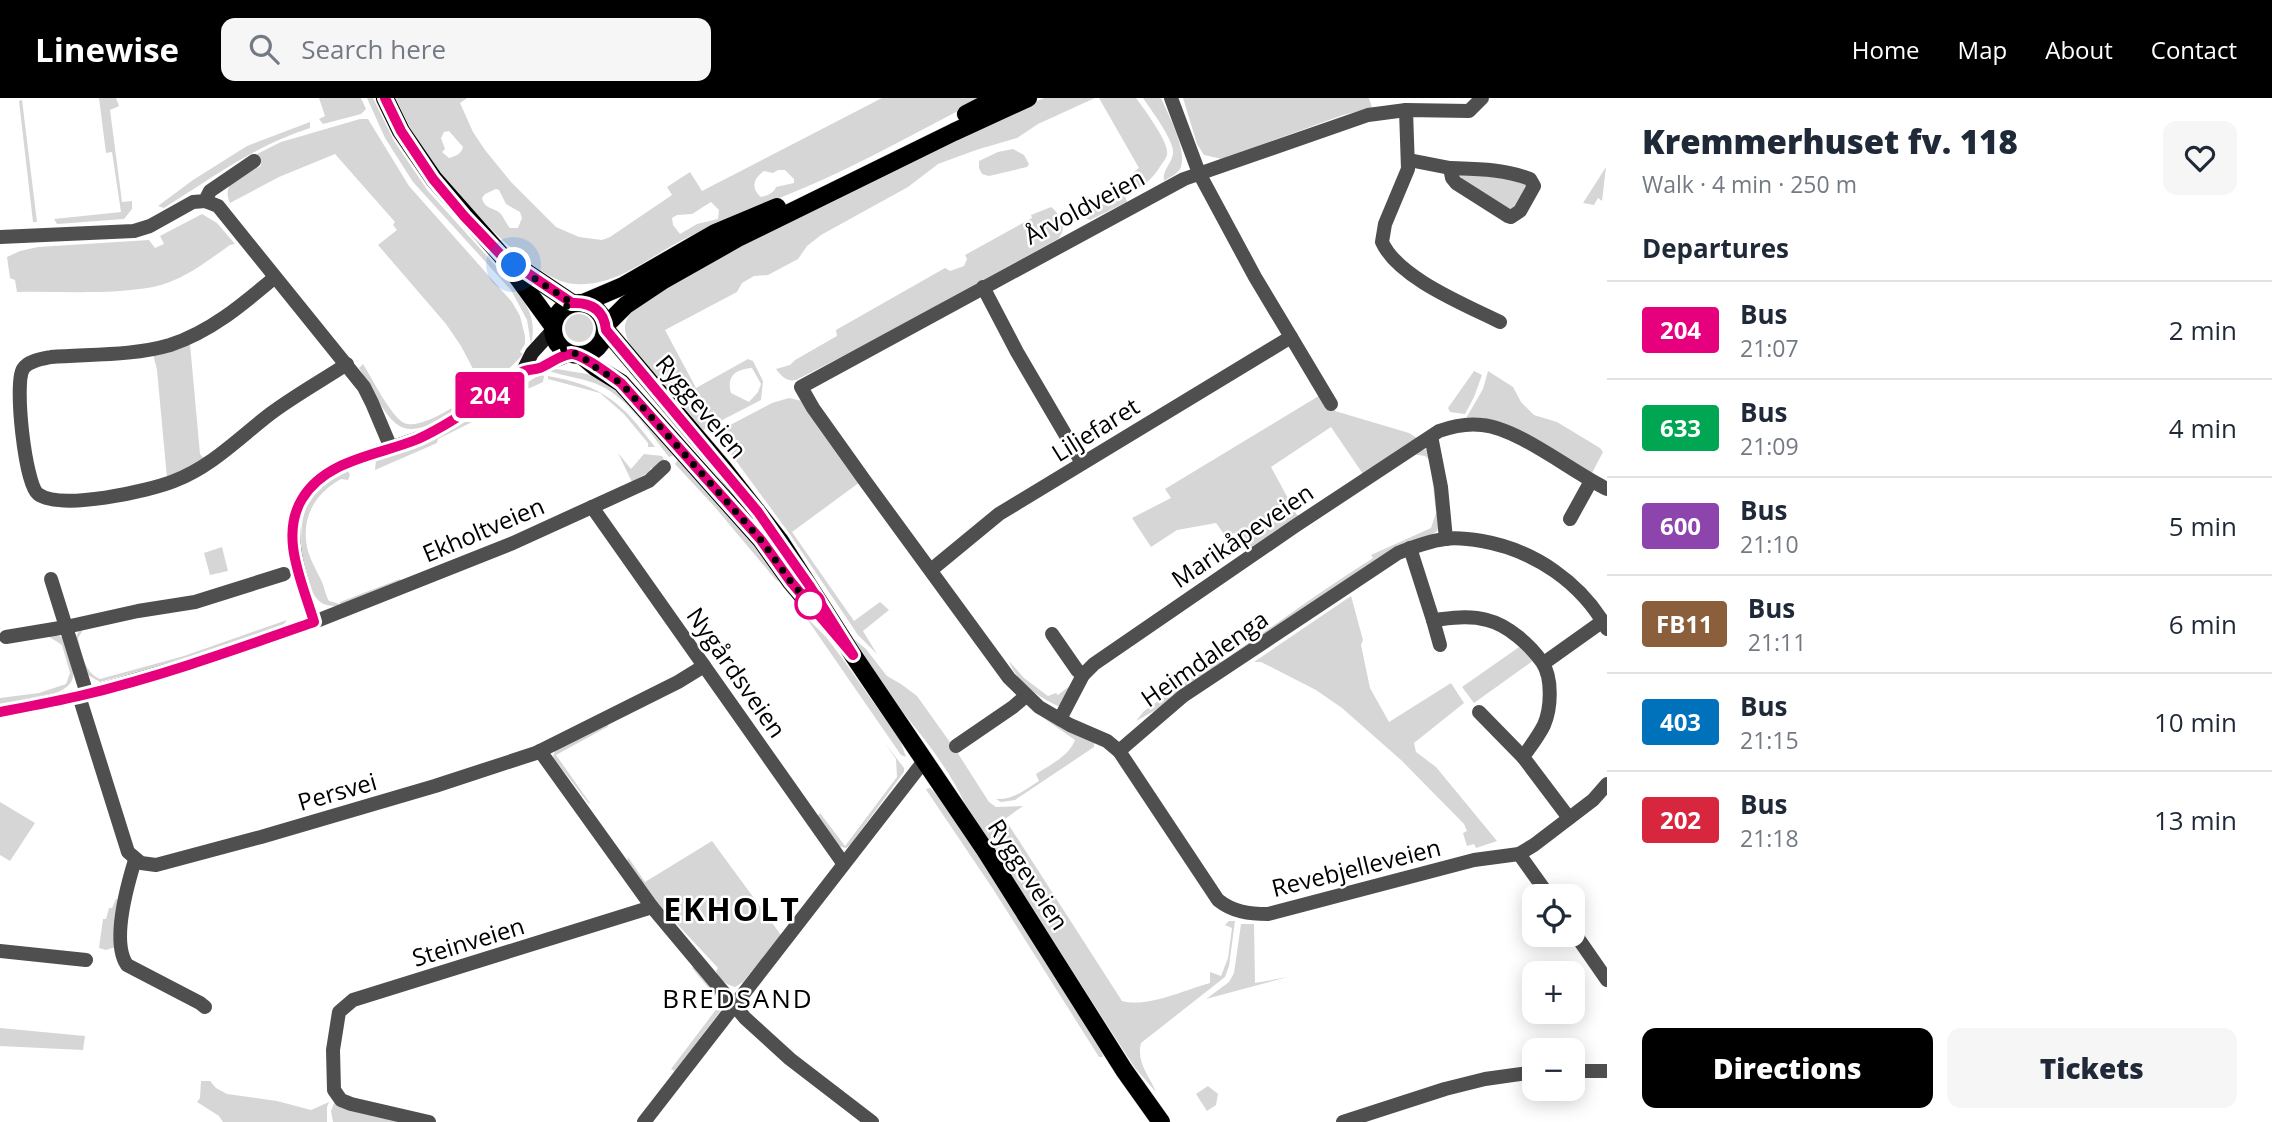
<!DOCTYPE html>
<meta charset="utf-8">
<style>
body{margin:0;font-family:"Open Sans",sans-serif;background:#f6f6f7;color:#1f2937;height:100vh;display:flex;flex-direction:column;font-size:26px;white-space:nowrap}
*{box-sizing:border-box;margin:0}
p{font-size:23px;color:#747a83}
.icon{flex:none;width:38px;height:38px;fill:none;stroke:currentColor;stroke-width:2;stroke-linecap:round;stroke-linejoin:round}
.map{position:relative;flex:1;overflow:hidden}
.sheet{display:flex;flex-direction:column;background:#fff;width:665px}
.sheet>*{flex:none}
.badge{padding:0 14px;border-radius:5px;font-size:24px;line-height:46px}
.fabs{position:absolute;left:1522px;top:786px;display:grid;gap:14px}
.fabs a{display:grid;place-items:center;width:63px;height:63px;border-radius:14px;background:#fff;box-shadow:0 4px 18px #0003;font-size:35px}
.you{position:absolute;width:35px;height:35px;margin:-18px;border:5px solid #fff;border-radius:50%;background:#1a73e8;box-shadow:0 0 0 10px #1a73e833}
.map>.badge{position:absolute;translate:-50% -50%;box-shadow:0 0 0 4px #fff}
h2{padding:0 35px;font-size:26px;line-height:63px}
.round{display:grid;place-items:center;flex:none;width:74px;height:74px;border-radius:14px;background:#f6f6f7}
.summary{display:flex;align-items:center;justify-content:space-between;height:119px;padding:0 35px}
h1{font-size:33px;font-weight:800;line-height:52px}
.primary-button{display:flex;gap:14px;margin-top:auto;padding:14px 35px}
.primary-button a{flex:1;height:80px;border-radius:14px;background:#000;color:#fff;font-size:28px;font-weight:800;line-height:80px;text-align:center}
.primary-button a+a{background:#f6f6f7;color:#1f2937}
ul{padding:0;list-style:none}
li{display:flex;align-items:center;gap:21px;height:98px;padding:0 35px;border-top:2px solid #e0e1e3}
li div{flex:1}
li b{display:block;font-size:26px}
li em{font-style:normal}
li .badge{min-width:77px;font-weight:700;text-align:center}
header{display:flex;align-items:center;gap:42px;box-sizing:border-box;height:98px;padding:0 35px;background:#000;color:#fff}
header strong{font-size:33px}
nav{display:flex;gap:38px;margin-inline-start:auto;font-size:24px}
.search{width:490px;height:63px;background:#f6f6f7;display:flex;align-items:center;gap:18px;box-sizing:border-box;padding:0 24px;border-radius:14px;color:#747a83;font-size:26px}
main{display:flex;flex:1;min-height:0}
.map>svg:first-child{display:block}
.green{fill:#d6d6d6;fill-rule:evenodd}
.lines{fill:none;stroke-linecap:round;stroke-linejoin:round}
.primary-casing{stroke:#dbdbdb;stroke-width:19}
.street{stroke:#4f4f4f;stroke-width:14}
.secondary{stroke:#1c1c1c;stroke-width:14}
.primary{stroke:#000;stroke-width:18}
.line-casing{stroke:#fff;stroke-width:16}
.line{stroke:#e6007e;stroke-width:10}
.walk{stroke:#000;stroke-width:7;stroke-dasharray:0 12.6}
.stop-dot{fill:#fff;stroke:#e6007e;stroke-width:3.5}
.labels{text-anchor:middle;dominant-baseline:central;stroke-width:5;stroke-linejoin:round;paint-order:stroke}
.street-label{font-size:24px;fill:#000;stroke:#fff}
.neighbourhood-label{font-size:26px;letter-spacing:2px;fill:#000;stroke:#fff}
.district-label{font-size:32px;font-weight:bold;letter-spacing:2px;fill:#000;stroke:#fff}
</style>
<header>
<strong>Linewise</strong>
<div class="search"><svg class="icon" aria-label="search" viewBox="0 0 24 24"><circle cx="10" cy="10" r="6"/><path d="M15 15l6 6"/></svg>Search here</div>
<nav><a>Home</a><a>Map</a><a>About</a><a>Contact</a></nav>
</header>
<main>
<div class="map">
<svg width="1607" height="1024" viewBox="0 0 1607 1024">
<rect width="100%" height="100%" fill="#fff"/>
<g class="green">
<path d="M99,0h17l3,8 -9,4 12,92 10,-1v8l-8,10 -67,5 -3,-5 67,-7 -9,-60 -6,1z"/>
<path d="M319,0h42l5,11 -5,5 -38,10 -4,-5 6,-3z"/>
<path d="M367,0h6l21,43 34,50 86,95c14,21 23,33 17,58l-4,-24 -16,-30 -98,-108 -28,-44z"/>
<path d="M396,0h71l-7,5 13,29 12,18 26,32 45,45 23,10 23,3 8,-3 62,-42 -5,-8 23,-15 12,19 180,-93h101c-53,27 -106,57 -161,82 -45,20 -92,37 -136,58 -36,18 -69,49 -111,46 -46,-2 -129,-101 -155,-139 -9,-14 -17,-31 -24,-47zM449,33l14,16c-2,7 -7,9 -14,11l-7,-6 3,-3 -4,-11 3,-6zM778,72h7l9,9v4l-18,4c-2,6 -9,9 -15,10 -11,-9 -7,-19 3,-26l9,2zM496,91l3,1 7,14 14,8 2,6 -4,10h-8c-4,-4 -6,-11 -10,-15 -8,-6 -15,-4 -18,-15l3,-4zM711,104l8,8 -1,9 -21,5 -17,10 -7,-9 -1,-7 5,-3 15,-1z"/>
<path d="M1044,0h51l-57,26 -21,14 -41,12 -38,14 -30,23 -87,48 -14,11 -9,13 -30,16 -14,1 -12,7 -5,9 -72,38 31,58 52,-29 5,2 10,20 -2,19 -58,30c-19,-17 -82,-80 -78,-105 2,-11 15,-22 24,-28 47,-33 103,-57 155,-83 80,-40 159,-79 240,-116zM752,270l9,16 -3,8 -9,10 -18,-9c-5,-17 5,-24 21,-25z"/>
<path d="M1099,0h37c8,11 34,45 31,57 -1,4 -4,7 -6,10 -9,16 -20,22 -36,31l2,6 -37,18 -14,-6 53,-29 4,-12 6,-5z"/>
<path d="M1143,0h18c7,16 26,51 20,69 -3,7 -11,10 -17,14 -2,-11 7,-16 9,-27 2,-13 -22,-44 -30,-56z"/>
<path d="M1183,0h186l3,10 -29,7 -121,44 -18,-4 -7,-11z"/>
<path d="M22,2l15,122h-4l-14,-121z"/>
<path d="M360,21h8l41,67 103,116 8,14 5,20v8l-5,8 3,2c-19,22 -96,92 -125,71 -14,-9 -29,-42 -39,-57l4,-4c9,14 27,51 41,59 19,8 64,-25 78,-37l-21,-40 -15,-22 -68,-79 19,-15 -4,-5 2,-3 -60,-68 -56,23 -49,26c-10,-22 15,-29 31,-37l-4,-12 24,-12z"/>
<path d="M310,24v6c-56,18 -96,49 -146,80l-6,-2 35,-26 54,-34z"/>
<path d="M1013,51l11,6 5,9 -2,3 -38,9 -7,-2 -3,-6v-7l19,-9z"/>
<path d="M1606,69l-4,34 -4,-3 -4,7 -11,-2z"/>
<path d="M1459,77h48l19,10 1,6 -15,21 -43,-24z"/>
<path d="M1051,109c10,8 17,21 7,32l-195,107 -67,34c-9,2 -15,-4 -20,-11l14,-4 5,-5 42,-24 -1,-6 109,-62 5,3 14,-5 3,-7 -2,-4 67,-37 -1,-3z"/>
<path d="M202,116l15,9 18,21 -5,1c-24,17 -48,36 -77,42 -44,8 -91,4 -136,5l-2,-12 -5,-2 -3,-21 13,-6 18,-4 111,-7 6,8 9,-4 -4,-8z"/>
<circle cx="579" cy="230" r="14"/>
<path d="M190,246l10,110 5,6 -38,18 -10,-108 -4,-16z"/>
<path d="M557,271l30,5 23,10 66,70 -7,3c-19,-24 -39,-57 -68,-71 -16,-8 -35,-9 -52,-15z"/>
<path d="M1474,273l8,4 -8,22 -9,17 -15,-2 -2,-4z"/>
<path d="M1488,273l25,16 8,15 13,13 23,7 43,26 3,4 -12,23 -126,-55 18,-31z"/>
<path d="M541,276l3,2 -1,6 -24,11 5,9 -18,7 2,4 -2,1 -4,-10h-3l-3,6 -58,29 -1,4 -62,27 1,-10 47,-15 17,-9z"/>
<path d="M548,278c56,10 73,26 107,71h-7v-4l-5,-6 -19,-23 -24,-21 -52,-14z"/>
<path d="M1322,296l13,17 74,22 8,5 -54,36 -32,-47 -60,40 26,48 3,1 -54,35 -12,-18 -8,4 -10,-14 -39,7 -26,17 -19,-29 39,-20 -6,-9z"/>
<path d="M789,300l13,3 58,81 -68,50 62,89 26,-19 9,8 -26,21 14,23 -19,-19 -69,-102 -58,-79 4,-4 -4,-5 -4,3 -12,-15 57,-30z"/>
<path d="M1426,351l5,4 9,70 -3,8 -8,6 -264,168 -29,16 8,-10 74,-52 3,3c51,-35 100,-71 152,-104l-2,-3 60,-27 5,-15 -6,-53 -5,-4 -13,-2z"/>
<path d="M618,355l13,16 13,-15 18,2 3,5 -8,8 -6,-1 -2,4 -17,10z"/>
<path d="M679,360l4,1 90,109 7,14 -4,-2 -62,-74 -39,-42z"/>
<path d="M348,373l2,4 -2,5 -7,-1c-25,14 -40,37 -34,68 2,11 10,24 15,35 3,7 3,12 7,19l11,3v-2l60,-23 2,4 -62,23c-8,0 -15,0 -21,-5 -18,-18 -23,-72 -12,-95 9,-18 24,-26 41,-35z"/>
<path d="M222,449l6,24 -18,4 -6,-22z"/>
<path d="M1351,498l12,44 -2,5 9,43 19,34 62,-39 13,20 -50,40 2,9 20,15 61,74 -21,7 -2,-4 -7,2 -4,-13 4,-2 -3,-7 -63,-64 -59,-52 -26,-18 -55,-28h-7z"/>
<path d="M805,518l21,21 16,21 58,82 6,17 -5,-2z"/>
<path d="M287,522l-5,6 -96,32 -86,24 -12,-7 -13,-36 4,-8 4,-1 -5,8c4,16 6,34 22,41l84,-23z"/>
<path d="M54,536l10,4c3,11 11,27 9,38 -2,22 -55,25 -73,28v-6l39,-5 27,-9 4,-11 -8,-28 -14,-9z"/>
<path d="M853,542h2l11,9 21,27 14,8 16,12 40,56 32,50 7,5 27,-1 -18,13 117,182c26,7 62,-11 88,-18v-11l11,4 7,-18 4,-30 -7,-3 4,-4h6l-6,45 -4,11 -84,66c-5,19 8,32 15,49l-21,-24 -167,-258c-16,-36 -38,-64 -62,-94 -19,-24 -36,-50 -53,-76z"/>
<path d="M1522,547l12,15 -60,43 -12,-16z"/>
<path d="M1009,563l15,17 24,18 8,-3 2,2 18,-14 -14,24 -4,1c-19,-8 -42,-25 -49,-45z"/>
<path d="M1042,619l52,26v4l-79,53 -14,2 -5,-3c17,1 29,-9 43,-18l-3,-7c14,-9 33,-18 39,-34z"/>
<path d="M606,626l3,2 -53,29 34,48 -1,1 -36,-47 3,-9z"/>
<path d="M884,644l20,26v4l-54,73 -4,3 -8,-2 -21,-29 3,-4 25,33 52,-69 -1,-18z"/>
<path d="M930,690l8,8 67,101 97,153 1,7h-4l-106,-168 -66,-98 -1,-2z"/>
<path d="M0,704l35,21 -25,38 -10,-6z"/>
<path d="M712,743l69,94 -38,47 -8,5c-10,-3 -15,-7 -19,-16l2,-3 -68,-73 -23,-33 1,-5 17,25z"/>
<path d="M116,801l5,1 -6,47 -9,3 -7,-2 4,-29h3l3,-11h3z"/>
<path d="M1241,826h13l1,59 33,-6 -82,22 23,-17 5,-9z"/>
<path d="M694,868l31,39 -50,66 -4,-2 50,-66 -29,-35z"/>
<path d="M0,930l85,8 -2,14 -83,-4z"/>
<path d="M201,983h9l6,7 11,6 50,7 34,9 18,-8 -2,5v15h-104l-4,-6 -22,-14 3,-4z"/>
<path d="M1208,988l10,8 -2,11 -9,6 -11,-17z"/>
<path d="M334,1005l74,19h-75l-2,-11z"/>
</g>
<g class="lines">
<defs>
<g id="primary">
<path d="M385,0l16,33 33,48 68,77 51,70"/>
<path d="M966,16l31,-16"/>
<path d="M514,166l58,39"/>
<circle cx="579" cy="231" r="26"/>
<path d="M583,205l40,-17 92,-53 62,-26"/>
<path d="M606,227l20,-20 36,-24 76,-43 216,-106 74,-34"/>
<path d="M606,232l117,138 57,73 73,114 132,195 139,220 37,52"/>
<path d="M581,257l14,12 26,16 140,157 30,42 21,25"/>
</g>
</defs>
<use href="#primary" class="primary-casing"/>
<g class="street">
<path d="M1482,0l-13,13 -63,-1 -38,5 -184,64 -383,208 12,21 52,73 144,197 30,29 31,18 37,16 12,10 64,-55 215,-143c15,-6 31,-12 47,-14 12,-2 25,0 37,2 52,9 100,42 125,88"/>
<path d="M1406,12l2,59 -23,55 -3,18c16,36 84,63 118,80"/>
<path d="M1409,62l41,8"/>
<path d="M1450,70c28,1 54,1 80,11l4,7 -14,25 -9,6 -3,-1 -52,-33 -4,-5z"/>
<path d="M205,103l13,5 146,181 8,16 19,45"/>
<path d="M0,139l134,-6 16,-5 43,-24 12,-1 5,-10 44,-30"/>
<path d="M274,180c-32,27 -64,54 -104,67 -37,11 -81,9 -119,12 -10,2 -23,4 -28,12 -9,14 2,115 15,125 23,17 111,-3 136,-13 37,-14 65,-43 96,-67 24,-18 51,-33 77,-50"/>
<path d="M983,189l34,65 65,111"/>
<path d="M1291,239l40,67"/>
<path d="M1430,340l2,3 9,46 5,52"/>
<path d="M592,409l251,356"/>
<path d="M1570,421l21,-38"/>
<path d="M1410,450l23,72c19,-2 36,-5 54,0 21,5 43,25 55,42 11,16 9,47 2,63 -6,12 -14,22 -21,32l46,61"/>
<path d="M931,472l68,-56 292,-177 -36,-60 -56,-104 -28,-75"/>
<path d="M51,481l36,115"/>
<path d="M1433,522l7,25"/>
<path d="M314,524l199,-79 136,-62 15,-14"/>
<path d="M1052,536l25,36 6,5"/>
<path d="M6,539l60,-10 72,-16 57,-9 89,-28"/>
<path d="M1544,565l59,-42"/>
<path d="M79,598l49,156 13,11 15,2 105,-28 174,-51 101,-33 142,-71 26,-16"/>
<path d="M1479,614l44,45"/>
<path d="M1060,621l23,-44 11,-11 201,-138 144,-95c14,-5 28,-8 43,-6 36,3 90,47 125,64"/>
<path d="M956,648l57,-39 13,-11"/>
<path d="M540,653l112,156 93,111 45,41 82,63"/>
<path d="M1119,653l99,149c15,12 31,14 50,14l206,-54 45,-6 15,-9 59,-45 14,-16"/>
<path d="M1519,756l30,42"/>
<path d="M135,762c-8,26 -24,82 -8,105l73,38 5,4"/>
<path d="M1573,833l34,49"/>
<path d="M0,853l86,9"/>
<path d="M1573,973h34"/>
<path d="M429,1024l-78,-18 -10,-4 -7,-10 -1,-40 6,-38 14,-12 299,-93"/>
<path d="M644,1024l280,-361"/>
<path d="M1343,1024l102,-33 40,-10 50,-7"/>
</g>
<g class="secondary">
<path d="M523,273l9,-18 21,-23"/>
<path d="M0,614l87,-18 117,-34 110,-38c-22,-72 -47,-128 43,-163 29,-11 59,-17 85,-32 20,-12 39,-26 58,-39 7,-5 14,-12 22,-16 6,-3 14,-2 20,-5 10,-5 19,-9 29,-13"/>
</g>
<use href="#primary" class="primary"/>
</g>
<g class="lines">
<defs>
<path id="line" d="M0,614c26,-5 53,-10 79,-16 80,-19 158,-47 235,-74 -11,-38 -35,-85 -12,-123 24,-40 78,-44 116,-60 26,-12 50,-28 73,-45 10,-7 20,-16 31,-22 6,-3 14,-2 20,-5 9,-4 18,-12 29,-13 10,-1 40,22 50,29l140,157 30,42 62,73 -44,-70 -51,-73 -152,-182c-2,-20 -15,-28 -34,-27l-70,-47 -38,-40 -31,-37 -32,-48 -16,-33"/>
</defs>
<use href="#line" class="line-casing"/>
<use href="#line" class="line"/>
<path class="walk" d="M514,167l58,38c-15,8 -26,26 -13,42 5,6 13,7 20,10 4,1 9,7 13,10 9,6 19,12 29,18l140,157 30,42 26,30 -7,-8"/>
</g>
<circle class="stop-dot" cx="810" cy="506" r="14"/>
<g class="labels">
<g class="street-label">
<text transform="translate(1084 108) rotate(-28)">Årvoldveien</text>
<text transform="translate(702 308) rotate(50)">Ryggeveien</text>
<text transform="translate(1095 331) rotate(-32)">Liljefaret</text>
<text transform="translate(483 431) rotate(-23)">Ekholtveien</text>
<text transform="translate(1242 437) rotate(-34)">Marikåpeveien</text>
<text transform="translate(1204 560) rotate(-35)">Heimdalenga</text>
<text transform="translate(737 574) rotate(55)">Nygårdsveien</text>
<text transform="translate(337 693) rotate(-16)">Persvei</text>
<text transform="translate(1356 769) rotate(-14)">Revebjelleveien</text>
<text transform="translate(1029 776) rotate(57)">Ryggeveien</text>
<text transform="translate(468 843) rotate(-17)">Steinveien</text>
</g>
<g class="neighbourhood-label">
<text x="738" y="900">BREDSAND</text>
</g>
<g class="district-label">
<text x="732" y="810">EKHOLT</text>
</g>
</g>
</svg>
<div class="fabs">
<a><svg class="icon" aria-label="locate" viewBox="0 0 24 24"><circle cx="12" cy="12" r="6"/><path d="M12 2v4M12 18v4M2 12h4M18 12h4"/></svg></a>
<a>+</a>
<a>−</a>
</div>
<div class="you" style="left:514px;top:167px"></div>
<b class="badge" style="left:490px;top:297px;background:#e6007e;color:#fff">204</b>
</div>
<section class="sheet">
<div class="summary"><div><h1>Kremmerhuset fv. 118</h1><p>Walk · 4 min · 250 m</p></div><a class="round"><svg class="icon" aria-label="heart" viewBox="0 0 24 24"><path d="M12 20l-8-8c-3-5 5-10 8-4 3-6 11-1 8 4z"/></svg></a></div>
<h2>Departures</h2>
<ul>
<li><span class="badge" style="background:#e6007e;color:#fff">204</span><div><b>Bus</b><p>21:07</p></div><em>2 min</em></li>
<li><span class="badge" style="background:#00a651;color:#fff">633</span><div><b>Bus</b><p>21:09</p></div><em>4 min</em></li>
<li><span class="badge" style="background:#8e44ad;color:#fff">600</span><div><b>Bus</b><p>21:10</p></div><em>5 min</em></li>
<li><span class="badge" style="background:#8b5e3c;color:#fff">FB11</span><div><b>Bus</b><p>21:11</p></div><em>6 min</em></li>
<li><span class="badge" style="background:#0072bc;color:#fff">403</span><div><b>Bus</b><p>21:15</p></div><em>10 min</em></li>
<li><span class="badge" style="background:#d7263d;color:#fff">202</span><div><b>Bus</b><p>21:18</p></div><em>13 min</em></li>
</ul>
<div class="primary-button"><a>Directions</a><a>Tickets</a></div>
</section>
</main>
